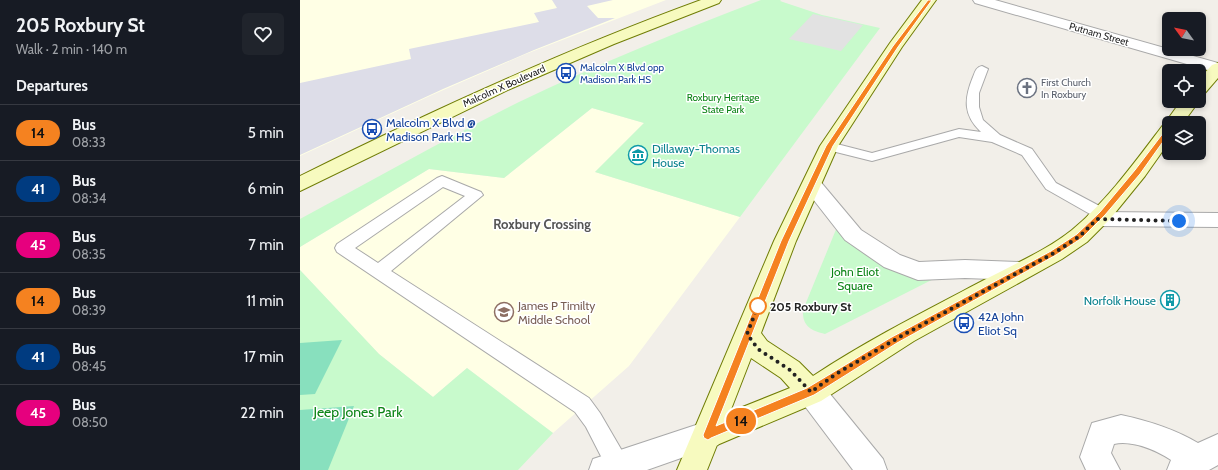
<!DOCTYPE html>
<meta charset="utf-8">
<style>
body{margin:0;font-family:Cabin,sans-serif;background:#20242c;color:#f1f3f6;height:100vh;display:flex;flex-direction:column;font-size:15px;white-space:nowrap}
*{box-sizing:border-box;margin:0}
p{font-size:13px;color:#9ea1a6}
.icon{flex:none;width:22px;height:22px;fill:none;stroke:currentColor;stroke-width:2;stroke-linecap:round;stroke-linejoin:round}
.map{position:relative;flex:1;overflow:hidden}
.details{display:flex;flex-direction:column;background:#171b24;width:300px}
.details>*{flex:none}
.badge{padding:0 8px;border-radius:13px;font-size:14px;line-height:26px}
.needle{width:26px;rotate:303deg}
.fabs{position:absolute;left:862px;top:12px;display:grid;gap:8px}
.fabs a{display:grid;place-items:center;width:44px;height:44px;border-radius:6px;background:#171b24;box-shadow:0 2px 6px #0003;font-size:20px}
.you{position:absolute;width:20px;height:20px;margin:-10px;border:3px solid #fff;border-radius:50%;background:#1a73e8;box-shadow:0 0 0 6px #1a73e833}
.map>.badge{position:absolute;translate:-50% -50%;box-shadow:0 0 0 2px #fff}
h2{padding:0 16px;font-size:15px;line-height:36px}
.round{display:grid;place-items:center;flex:none;width:42px;height:42px;border-radius:6px;background:#20242c}
.head{display:flex;align-items:center;justify-content:space-between;height:68px;padding:0 16px}
h1{font-size:19px;font-weight:700;line-height:30px}
ul{padding:0;list-style:none}
li{display:flex;align-items:center;gap:12px;height:56px;padding:0 16px;border-top:1px solid #363941}
li div{flex:1}
li b{display:block;font-size:15px}
li em{font-style:normal}
li .badge{min-width:44px;font-weight:700;text-align:center}
main{display:flex;flex:1;min-height:0}
.map>svg:first-child{display:block}
.education{fill:#ffffe5}
.park{fill:#c8facc}
.pitch{fill:#88e0be}
.parking{fill:#e2e2e2}
.plaza{fill:#dddde8}
.lines{fill:none;stroke-linecap:round;stroke-linejoin:round}
.lane-casing{stroke:#a9a9a9;stroke-width:2}
.street-casing{stroke:#a9a9a9;stroke-width:2}
.secondary-casing{stroke:#707d05;stroke-width:2}
.lane{fill:#fff;fill-rule:evenodd}
.street{fill:#fff;fill-rule:evenodd}
.secondary{fill:#f7fabf;fill-rule:evenodd}
.line{fill:#f58220;stroke:#fff}
.walk{stroke:#222;stroke-width:4;stroke-dasharray:0 7.2}
.stop-dot{fill:#fff;stroke:#f58220;stroke-width:2}
.labels{text-anchor:middle;dominant-baseline:central;stroke-width:3;stroke-linejoin:round;paint-order:stroke}
.far-street-label{font-size:10px;fill:#222;stroke:#fff}
.far-transit-label{font-size:10px;fill:#164399;stroke:#fff;text-anchor:start}
.far-worship-label{font-size:10px;fill:#5b616d;stroke:#fff;text-anchor:start}
.far-park-label{font-size:10px;fill:#0c8416;stroke:#fff}
.transit-label{font-size:12px;fill:#164399;stroke:#fff;text-anchor:start}
.culture-label{font-size:12px;fill:#0d838f;stroke:#fff;text-anchor:start}
.park-label{font-size:12px;fill:#0c8416;stroke:#fff}
.education-label{font-size:12px;fill:#785e54;stroke:#fff;text-anchor:start}
.stop-label{font-size:12px;font-weight:bold;fill:#222;stroke:#fff;text-anchor:start}
.neighbourhood-label{font-size:13px;font-weight:bold;fill:#555;stroke:#fff}
.near-park-label{font-size:14px;fill:#0c8416;stroke:#fff}
</style>
<main>
<section class="details">
<div class="head"><div><h1>205 Roxbury St</h1><p>Walk · 2 min · 140 m</p></div><a class="round"><svg class="icon" aria-label="heart" viewBox="0 0 24 24"><path d="M12 20l-8-8c-3-5 5-10 8-4 3-6 11-1 8 4z"/></svg></a></div>
<h2>Departures</h2>
<ul>
<li><span class="badge" style="background:#f58220;color:#111">14</span><div><b>Bus</b><p>08:33</p></div><em>5 min</em></li>
<li><span class="badge" style="background:#003b80;color:#fff">41</span><div><b>Bus</b><p>08:34</p></div><em>6 min</em></li>
<li><span class="badge" style="background:#e6007e;color:#fff">45</span><div><b>Bus</b><p>08:35</p></div><em>7 min</em></li>
<li><span class="badge" style="background:#f58220;color:#111">14</span><div><b>Bus</b><p>08:39</p></div><em>11 min</em></li>
<li><span class="badge" style="background:#003b80;color:#fff">41</span><div><b>Bus</b><p>08:45</p></div><em>17 min</em></li>
<li><span class="badge" style="background:#e6007e;color:#fff">45</span><div><b>Bus</b><p>08:50</p></div><em>22 min</em></li>
</ul>
</section>
<div class="map">
<svg width="918" height="470" viewBox="0 0 918 470">
<rect width="100%" height="100%" fill="#f2efe9"/>
<g class="education">
<path d="M0,0h366l-140,54 -94,41 -132,61z"/>
<path d="M292,108l52,15 -49,49 145,45 -111,149 -76,67 -86,-65 -34,29 -54,-43 -79,-84v-23l129,-78 75,9z"/>
</g>
<g class="park">
<path d="M461,0h20l-1,1 42,14 58,13 -140,189 -145,-45 49,-49 -52,-15 -88,70 -75,-9 -129,78v-28c73,-39 145,-80 219,-117 79,-38 160,-71 242,-102z"/>
<path d="M544,210l11,20 65,36 49,-5 -144,73c-14,-3 -23,-8 -22,-24z"/>
<path d="M0,270l79,84 54,43 34,-29 86,65 -35,37h-218z"/>
</g>
<g class="pitch">
<path d="M42,340l-27,54 -15,1v-52z"/>
<path d="M54,406l-26,64h-28v-60z"/>
</g>
<path class="parking" d="M513,14l50,11 -22,26 -52,-12z"/>
<path class="plaza" d="M252,0h61l-26,6 11,12h17l-81,32 -91,39 -143,66v-72l111,-24 -2,-10 130,-27 -5,-9 23,-5z"/>
<g class="lines">
<defs>
<g id="lane">
<path d="M682,66l6,3 -9,24v14l4,13 17,15 32,14 24,34 51,27 3,4 -3,4 -5,1 -5,-1 -51,-29 -24,-34 -30,-13 -33,-5 -87,24 -48,-12 -2,-3 2,-3 5,-1 43,11 87,-24 22,3c-18,-17 -17,-33 -8,-55 2,-5 3,-10 9,-11z"/>
<path d="M142,176l39,16 2,3 -92,76 198,127 11,15 25,43 3,8 -3,6h-17l-22,-43 -11,-15 -238,-160 -2,-4 2,-4 100,-66zM143,187l22,9 -87,67 -23,-15z"/>
</g>
<g id="street">
<path d="M673,0h22l223,63v10l-243,-70z"/>
<path d="M512,178l7,2 42,50 39,25 19,7 46,-2 55,2 8,3 4,6 -4,6 -8,3 -55,-2 -47,2 -34,-13 -39,-27 -43,-55 3,-5z"/>
<path d="M797,212l121,1v14l-121,-1 -8,-2 -3,-5 3,-5z"/>
<path d="M511,380l10,3 62,76 4,11h-34l-52,-69 -4,-9 4,-9z"/>
<path d="M821,415c28,6 53,14 77,28l20,-9v31l-9,5h-42l4,-10c-15,-10 -39,-20 -57,-16l-3,9 9,17h-34l-6,-13 12,-34z"/>
<path d="M408,421l10,4 5,10 -5,10 -71,25h-58l4,-11z"/>
</g>
<g id="secondary">
<path d="M401,0h20l-2,3 -105,41 -104,45 -210,102v-15c131,-65 264,-126 401,-176z"/>
<path d="M622,0h14l-34,47 -64,99 -42,95 -35,92 6,8 32,21 14,14c56,-37 116,-67 175,-98 28,-15 59,-28 84,-48 35,-29 63,-68 91,-105l3,-1 -1,-1 16,-22h18l-16,22h-14v19l-24,34 -35,43 -23,23 -25,17 -148,82 -93,60 -104,44 -10,25h-30l97,-229 46,-95 70,-103zM451,358l30,20 9,10 -60,24z"/>
<path d="M918,63v15l-13,15 -6,1v-15l13,-14z"/>
</g>
</defs>
<use href="#lane" class="lane-casing"/>
<use href="#street" class="street-casing"/>
<use href="#secondary" class="secondary-casing"/>
<use href="#lane" class="lane"/>
<use href="#street" class="street"/>
<use href="#secondary" class="secondary"/>
</g>
<path class="line" d="M628,0h4l-34,47 -65,99 -44,95 -73,185 91,-38 83,-50 161,-87 26,-17 23,-22 35,-42 32,-42 5,1 -32,45 -35,41 -23,23 -26,17 -159,88 -83,52 -103,43 -3,2 -4,-2 -1,-3 78,-194 45,-95 67,-100z"/>
<g class="lines">
<path class="walk" d="M458,306l-11,28 11,15 32,21 21,22 25,-18 69,-40 149,-81 26,-17 17,-17 82,2"/>
</g>
<defs>
<symbol id="bus-ring" viewBox="-11 -11 22 22"><circle r="9.5" fill="#fff" stroke="#1a4fb4" stroke-width="1.5"/><path d="M-5-6H5V4H4V6H2V4H-2V6H-4V4H-5ZM-3.5-4V0h7V-4ZM-3.5 1.2v1.5H-2V1.2ZM2 1.2v1.5H3.5V1.2Z" fill="#1a4fb4"/></symbol>
<symbol id="church-ring" viewBox="-11 -11 22 22"><circle r="9.5" fill="#fff" stroke="#6b7280" stroke-width="1.5"/><path d="M-1.2-6h2.4v3.5h3.3v2.4h-3.3V6h-2.4V-.1h-3.3v-2.4h3.3Z" fill="#6b7280"/></symbol>
<symbol id="museum-ring" viewBox="-11 -11 22 22"><circle r="9.5" fill="#fff" stroke="#0f9aa8" stroke-width="1.5"/><path d="M0-6L6-3V-2H-6V-3ZM-5-1h2V3h-2ZM-1-1h2V3h-2ZM3-1h2V3H3ZM-6 4H6V6H-6Z" fill="#0f9aa8"/></symbol>
<symbol id="building-ring" viewBox="-11 -11 22 22"><circle r="9.5" fill="#fff" stroke="#0f9aa8" stroke-width="1.5"/><path d="M-4-6H4V6H1V3H-1V6H-4ZM-2.5-4.3h1.7v1.8h-1.7ZM.8-4.3h1.7v1.8H.8ZM-2.5-1h1.7V.8h-1.7ZM.8-1h1.7V.8H.8Z" fill="#0f9aa8"/></symbol>
<symbol id="school-ring" viewBox="-11 -11 22 22"><circle r="9.5" fill="#fff" stroke="#8d6e63" stroke-width="1.5"/><path d="M0-5L7-2L0 1L-7-2ZM-4 1L0 2.5L4 1V4Q0 6-4 4Z" fill="#8d6e63"/></symbol>
</defs>
<g fill-rule="evenodd">
<use href="#bus-ring" x="255" y="62" width="22" height="22"/>
<use href="#church-ring" x="716" y="77" width="22" height="22"/>
<use href="#bus-ring" x="61" y="118" width="22" height="22"/>
<use href="#museum-ring" x="327" y="144" width="22" height="22"/>
<use href="#building-ring" x="859" y="289" width="22" height="22"/>
<use href="#school-ring" x="193" y="301" width="22" height="22"/>
<use href="#bus-ring" x="653" y="312" width="22" height="22"/>
</g>
<circle class="stop-dot" cx="458" cy="306" r="8"/>
<g class="labels">
<g class="far-street-label">
<text transform="translate(799 34) rotate(16)">Putnam Street</text>
<text transform="translate(204 86) rotate(-24)">Malcolm X Boulevard</text>
</g>
<g class="far-transit-label">
<text x="280" y="67">Malcolm X Blvd opp<tspan x="280" dy="12">Madison Park HS</tspan></text>
</g>
<g class="far-worship-label">
<text x="741" y="82">First Church<tspan x="741" dy="12">In Roxbury</tspan></text>
</g>
<g class="far-park-label">
<text x="423" y="97">Roxbury Heritage<tspan x="423" dy="12">State Park</tspan></text>
</g>
<g class="transit-label">
<text x="86" y="122">Malcolm X Blvd @<tspan x="86" dy="14">Madison Park HS</tspan></text>
<text x="678" y="316">42A John<tspan x="678" dy="14">Eliot Sq</tspan></text>
</g>
<g class="culture-label">
<text x="352" y="148">Dillaway-Thomas<tspan x="352" dy="14">House</tspan></text>
<text x="856" y="300" text-anchor="end">Norfolk House</text>
</g>
<g class="park-label">
<text x="555" y="271">John Eliot<tspan x="555" dy="14">Square</tspan></text>
</g>
<g class="education-label">
<text x="218" y="305">James P Timilty<tspan x="218" dy="14">Middle School</tspan></text>
</g>
<g class="stop-label">
<text x="470" y="306">205 Roxbury St</text>
</g>
<g class="neighbourhood-label">
<text x="242" y="224">Roxbury Crossing</text>
</g>
<g class="near-park-label">
<text x="58" y="412">Jeep Jones Park</text>
</g>
</g>
</svg>
<div class="fabs">
<a><svg class="needle" viewBox="-14 -14 28 28"><path d="M0-13l5 13h-10z" fill="#e53935"/><path d="M0 13l5-13h-10z" fill="#9ea1a6"/></svg></a>
<a><svg class="icon" aria-label="locate" viewBox="0 0 24 24"><circle cx="12" cy="12" r="6"/><path d="M12 2v4M12 18v4M2 12h4M18 12h4"/></svg></a>
<a><svg class="icon" aria-label="layers" viewBox="0 0 24 24"><path d="M12 4l9 5-9 5-9-5zM3 14l9 5 9-5"/></svg></a>
</div>
<div class="you" style="left:879px;top:221px"></div>
<b class="badge" style="left:441px;top:421px;background:#f58220;color:#111">14</b>
</div>
</main>
